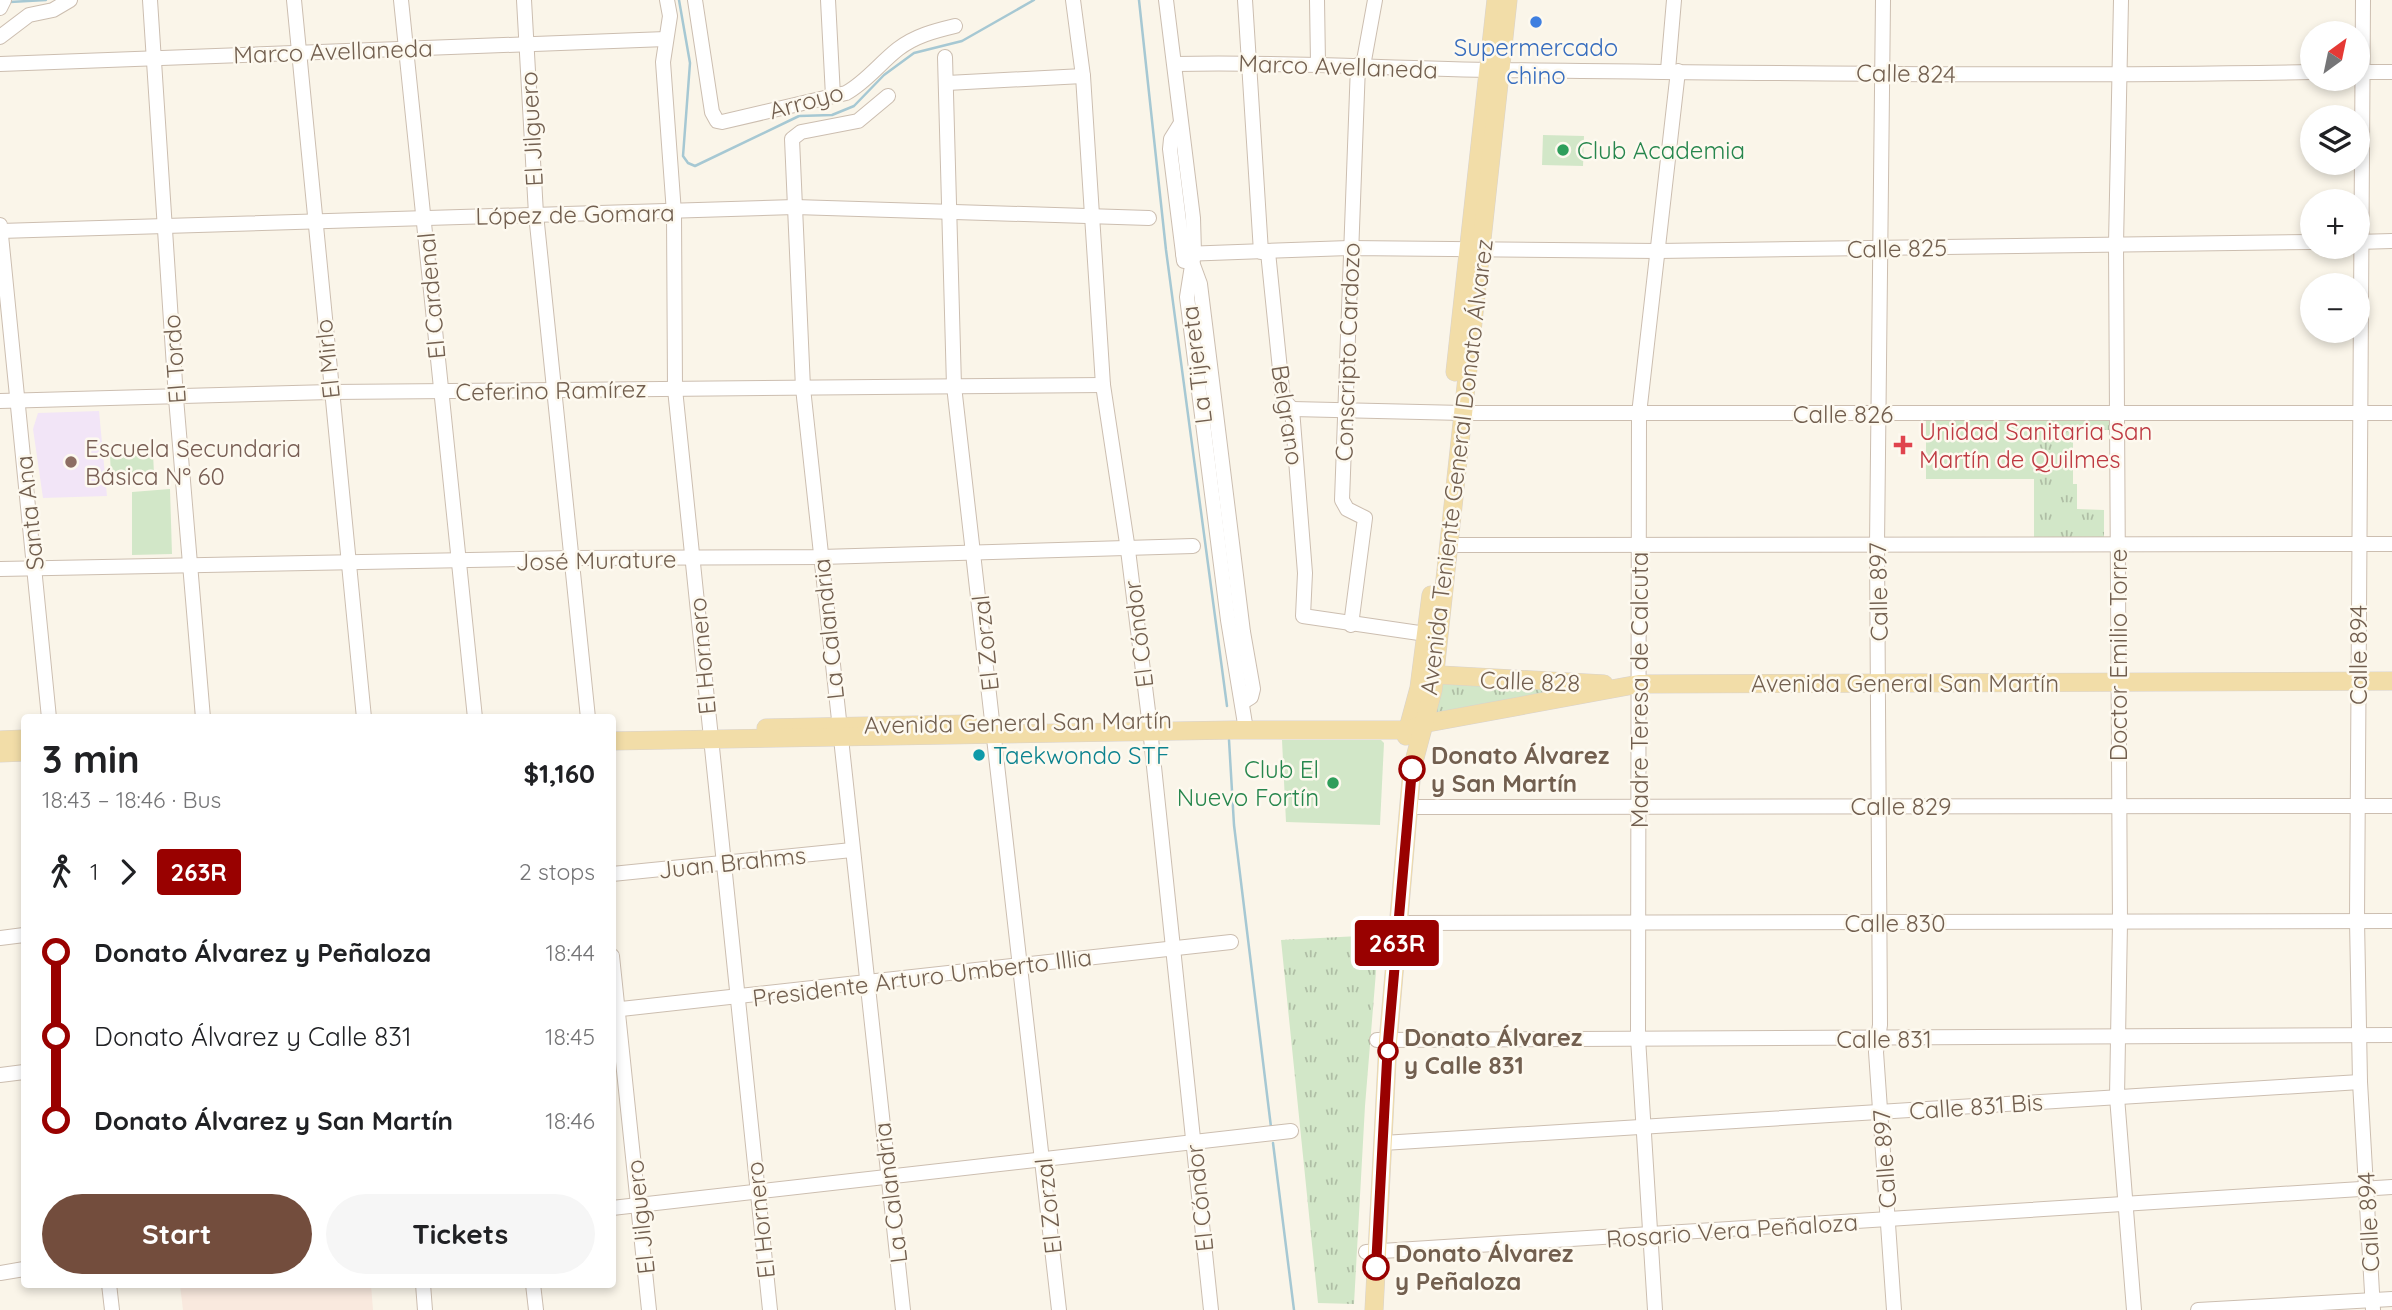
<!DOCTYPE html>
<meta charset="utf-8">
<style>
body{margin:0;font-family:Quicksand,sans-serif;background:#f6f6f6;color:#202124;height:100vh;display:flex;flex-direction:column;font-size:26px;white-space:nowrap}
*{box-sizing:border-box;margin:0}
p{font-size:23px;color:#757577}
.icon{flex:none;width:38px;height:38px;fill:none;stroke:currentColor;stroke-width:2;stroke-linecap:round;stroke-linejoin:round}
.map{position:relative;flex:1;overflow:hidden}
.details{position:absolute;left:21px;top:714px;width:595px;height:574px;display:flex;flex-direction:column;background:#fff;border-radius:7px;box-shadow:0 4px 10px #0003}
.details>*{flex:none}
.badge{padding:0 14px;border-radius:5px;font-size:24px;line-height:46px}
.needle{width:46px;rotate:33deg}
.controls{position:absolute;left:2300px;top:21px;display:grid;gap:14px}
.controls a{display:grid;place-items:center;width:70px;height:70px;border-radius:50%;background:#fff;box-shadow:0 4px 10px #0003;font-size:35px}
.map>.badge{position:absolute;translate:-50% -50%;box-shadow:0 0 0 4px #fff}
.legs{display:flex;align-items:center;gap:10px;height:77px;padding:0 21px;font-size:23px}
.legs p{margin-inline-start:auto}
.summary{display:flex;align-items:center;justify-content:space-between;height:119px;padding:0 21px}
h1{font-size:38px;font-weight:800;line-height:52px}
.primary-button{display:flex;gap:14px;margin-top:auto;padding:14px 21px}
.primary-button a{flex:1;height:80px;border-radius:42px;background:#734d3d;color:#fff;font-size:28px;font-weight:800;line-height:80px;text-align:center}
.primary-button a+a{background:#f6f6f6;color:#202124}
ul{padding:0 21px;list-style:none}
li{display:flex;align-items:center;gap:24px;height:84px;font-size:26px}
li i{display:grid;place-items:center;width:10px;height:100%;margin:0 9px;background:currentColor}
li i::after{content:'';width:18px;height:18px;margin:-9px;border:5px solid;border-radius:50%;background:#fff}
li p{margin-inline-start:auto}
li:first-child i{background:linear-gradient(#0000 50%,currentColor 0)}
li:last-child i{background:linear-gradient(currentColor 50%,#0000 0)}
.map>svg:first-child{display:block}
.commercial{fill:#f9e9de}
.education{fill:#f2e5f7}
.green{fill:#d2e7c8}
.park{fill:url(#park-tufts)}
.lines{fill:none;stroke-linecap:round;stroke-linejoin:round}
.stream{stroke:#a6c8d3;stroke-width:2.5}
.minor-casing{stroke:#ccbeb0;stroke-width:16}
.major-casing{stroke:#d8d2ce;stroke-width:19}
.minor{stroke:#fff;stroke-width:14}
.major{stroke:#f2dda8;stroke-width:18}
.line-1-casing{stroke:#fff;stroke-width:16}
.line-1{stroke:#990100;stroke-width:10}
.shop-dot{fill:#3f7fe0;stroke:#fdf9ef;stroke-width:2.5}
.leisure-dot{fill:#2e9e5b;stroke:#fdf9ef;stroke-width:2.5}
.health-dot{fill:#e0444e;stroke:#fdf9ef;stroke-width:2.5}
.education-dot{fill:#8d6e63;stroke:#fdf9ef;stroke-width:2.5}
.culture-dot{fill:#0f9aa8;stroke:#fdf9ef;stroke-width:2.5}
.stop-1-dot{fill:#fff;stroke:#990100;stroke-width:3.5}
.labels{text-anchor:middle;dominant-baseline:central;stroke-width:5;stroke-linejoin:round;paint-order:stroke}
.shop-label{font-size:24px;fill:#366cbe;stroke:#fdf9ef}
.street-label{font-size:24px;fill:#725f4f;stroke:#fdf9ef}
.leisure-label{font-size:24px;fill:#27864d;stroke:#fdf9ef;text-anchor:start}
.health-label{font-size:24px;fill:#be3a42;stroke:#fdf9ef;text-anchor:start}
.education-label{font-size:24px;fill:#785e54;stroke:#fdf9ef;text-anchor:start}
.culture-label{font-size:24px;fill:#0d838f;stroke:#fdf9ef;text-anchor:start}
.stop-label{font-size:24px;font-weight:bold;fill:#725f4f;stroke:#fdf9ef;text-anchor:start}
</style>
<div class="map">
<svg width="2392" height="1310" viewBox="0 0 2392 1310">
<defs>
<pattern id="park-tufts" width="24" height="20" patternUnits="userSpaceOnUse" patternTransform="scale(1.75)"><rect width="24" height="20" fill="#d2e7c8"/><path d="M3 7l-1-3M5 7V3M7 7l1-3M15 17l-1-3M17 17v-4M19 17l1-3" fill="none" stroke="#afbea5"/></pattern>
</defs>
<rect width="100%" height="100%" fill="#faf5e9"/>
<path class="commercial" d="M180,1285h191l2,25h-190z"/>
<path class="education" d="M99,411l8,85 -64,2 -10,-69 5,-16z"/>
<g class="green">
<path d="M1543,135l41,1 -1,30 -41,-1z"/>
<path d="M1926,419h108l1,60h-109z"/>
<path d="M153,453l1,21 -43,2 -1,-21z"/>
<path d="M170,489l2,65 -40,1v-63z"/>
<path d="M1282,740h99l3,3 -4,82 -94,-3z"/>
</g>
<g class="park">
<path d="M2034,419h75v11h-36v54h4v25l27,1v29l-70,-1z"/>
<path d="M1442,681l129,9 -138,23z"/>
<path d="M1379,935l-14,171 -11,198 -36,-1 -37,-363z"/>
</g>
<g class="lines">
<g class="stream">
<path d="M679,0l11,63 -7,93 5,7 7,3 104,-50 33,-1 22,-9 30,-31 30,-22 48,-12 72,-41"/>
<path d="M1139,0l27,250 61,456"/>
<path d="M10,2l36,-2"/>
<path d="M1229,740l5,85 37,302"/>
<path d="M1273,1143l21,167"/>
</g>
<defs>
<g id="minor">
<path d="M150,0l26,398 27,320"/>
<path d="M294,0l70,718"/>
<path d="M401,0l74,718"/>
<path d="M524,0l12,214 52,504"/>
<path d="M667,0l3,16 -7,46 11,151 1,176 95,921"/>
<path d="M695,0l17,112 5,9 5,1 124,-29c20,-11 34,-30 52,-44 17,-13 36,-18 57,-23"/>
<path d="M828,0l5,96"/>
<path d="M1073,0l10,76 20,309 25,165 21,169 62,591"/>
<path d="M1166,0l27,218 1,35 -7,44 41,323 18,110"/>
<path d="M1245,0l16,252"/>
<path d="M1317,0l1,63"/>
<path d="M1883,0l-6,545 3,480 -4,27 18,258"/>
<path d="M2121,0l-5,244 4,679 -3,174 17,213"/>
<path d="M2363,0l-6,920 3,162 13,228"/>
<path d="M0,8l4,-8"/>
<path d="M0,37l29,-22 24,-5 17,-10"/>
<path d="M945,57l9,329 105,924"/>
<path d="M0,64l666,-25"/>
<path d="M1175,64c109,-3 217,5 326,6 270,3 540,7 811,2"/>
<path d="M1363,66l12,-66"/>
<path d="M1668,70l6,-70"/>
<path d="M2357,72h35"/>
<path d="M947,83l136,-7"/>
<path d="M888,96l-30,25 -57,11 -9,7 11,249 100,922"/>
<path d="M1181,123l-10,16 -1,10 14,112"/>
<path d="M0,225l49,493"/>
<path d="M0,231l795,-24 354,11"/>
<path d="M2357,242l35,-1"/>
<path d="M1268,252l15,147 9,10 13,164 -2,43 123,18"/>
<path d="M1183,254l166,-6 309,3 654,-9"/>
<path d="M1193,265l7,19 43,348 10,57 -2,8 -8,5"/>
<path d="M0,401l331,-9 772,-7"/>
<path d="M1292,409l171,4h929"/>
<path d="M1449,545l943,-1"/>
<path d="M0,569l571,-11 250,-1 372,-11"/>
<path d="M1351,625l14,-107 -18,-9 -5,-9 16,-435"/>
<path d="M1409,807l983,-1"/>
<path d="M612,874l240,-24"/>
<path d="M1398,923l994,-2"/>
<path d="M0,938l24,-3"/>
<path d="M612,956l37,354"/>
<path d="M612,1010l619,-68"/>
<path d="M1377,1040l1015,-5"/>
<path d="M0,1075l24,-3"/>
<path d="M1383,1143l977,-61"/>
<path d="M612,1208l679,-77"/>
<path d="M1366,1252l1026,-65"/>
<path d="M0,1273l24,-4"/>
<path d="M109,1284l3,26"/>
<path d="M423,1284l2,26"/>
<path d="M533,1284l3,26"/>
<path d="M1655,1310l-17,-272 1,-624 39,-343"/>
<path d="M2198,1310l194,-11"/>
</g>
<g id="major">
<path d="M1455,372l41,-372"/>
<path d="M1423,674l181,10"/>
<path d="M766,728l203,-4"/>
<path d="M1406,736l13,-48 12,-93"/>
<path d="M0,740l24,-1"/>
<path d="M612,741l622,-11h173l15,-6 217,-40 753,-3"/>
<path d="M0,753l24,-1"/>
<path d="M1374,1310l14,-268 24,-273 21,-79 75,-690"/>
</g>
</defs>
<use href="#minor" class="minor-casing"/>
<use href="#major" class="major-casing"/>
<use href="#minor" class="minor"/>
<use href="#major" class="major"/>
</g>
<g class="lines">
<defs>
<path id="line-1" d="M1376,1267l12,-225 24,-273"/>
</defs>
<use href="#line-1" class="line-1-casing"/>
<use href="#line-1" class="line-1"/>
</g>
<circle class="shop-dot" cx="1536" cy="22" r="7"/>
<g class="leisure-dot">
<circle cx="1563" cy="150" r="7"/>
<circle cx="1333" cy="783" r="7"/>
</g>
<path class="health-dot" d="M1899.5 434.5h7v7h7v7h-7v7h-7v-7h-7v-7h7z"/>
<circle class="education-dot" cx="71" cy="462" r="7"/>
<circle class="culture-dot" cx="979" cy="755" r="7"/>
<g class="stop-1-dot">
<circle cx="1412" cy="769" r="12"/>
<circle cx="1388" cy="1051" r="9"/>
<circle cx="1376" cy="1267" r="12"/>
</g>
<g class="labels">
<g class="shop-label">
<text x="1536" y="47">Supermercado<tspan x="1536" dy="28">chino</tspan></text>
</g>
<g class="street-label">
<text transform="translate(333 51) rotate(-2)">Marco Avellaneda</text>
<text transform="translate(1338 66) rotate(2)">Marco Avellaneda</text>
<text transform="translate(1906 73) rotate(1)">Calle 824</text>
<text transform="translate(806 101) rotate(-15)">Arroyo</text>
<text transform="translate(531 129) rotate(-93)">El Jilguero</text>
<text transform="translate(575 214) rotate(-1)">López de Gomara</text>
<text transform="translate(1897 248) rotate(-1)">Calle 825</text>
<text transform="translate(431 296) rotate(-95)">El Cardenal</text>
<text transform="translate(1347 352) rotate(-88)">Conscripto Cardozo</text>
<text transform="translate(174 359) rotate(-94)">El Tordo</text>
<text transform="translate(327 359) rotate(-96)">El Mirlo</text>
<text transform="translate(1196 365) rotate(-97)">La Tijereta</text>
<text transform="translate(551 390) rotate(-1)">Ceferino Ramírez</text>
<text x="1843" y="414">Calle 826</text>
<text transform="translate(1288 415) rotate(81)">Belgrano</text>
<text transform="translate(1456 467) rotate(-83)">Avenida Teniente General Donato Álvarez</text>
<text transform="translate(29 513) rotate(-96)">Santa Ana</text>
<text transform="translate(596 560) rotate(-1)">José Murature</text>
<text transform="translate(1878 592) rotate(-91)">Calle 897</text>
<text transform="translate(828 629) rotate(-96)">La Calandria</text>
<text transform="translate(1138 634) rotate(-97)">El Cóndor</text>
<text transform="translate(985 643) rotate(-96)">El Zorzal</text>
<text transform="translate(2118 655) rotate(-90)">Doctor Emilio Torre</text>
<text transform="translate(2358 655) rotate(-90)">Calle 894</text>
<text transform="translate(702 656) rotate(-95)">El Hornero</text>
<text transform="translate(1530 681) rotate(2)">Calle 828</text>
<text x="1905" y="683">Avenida General San Martín</text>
<text transform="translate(1639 690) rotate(-90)">Madre Teresa de Calcuta</text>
<text transform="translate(1018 722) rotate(-1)">Avenida General San Martín</text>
<text x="1901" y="806">Calle 829</text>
<text transform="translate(732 862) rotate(-6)">Juan Brahms</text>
<text x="1895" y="923">Calle 830</text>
<text transform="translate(922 977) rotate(-7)">Presidente Arturo Umberto Illia</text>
<text x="1884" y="1039">Calle 831</text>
<text transform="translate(1976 1106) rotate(-4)">Calle 831 Bis</text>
<text transform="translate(1884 1159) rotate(-94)">Calle 897</text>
<text transform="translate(890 1193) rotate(-97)">La Calandria</text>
<text transform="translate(1199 1198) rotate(-96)">El Cóndor</text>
<text transform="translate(1048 1206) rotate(-96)">El Zorzal</text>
<text transform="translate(640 1217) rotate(-96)">El Jilguero</text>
<text transform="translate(760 1220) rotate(-96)">El Hornero</text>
<text transform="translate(2368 1222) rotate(-93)">Calle 894</text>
<text transform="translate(1732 1230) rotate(-4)">Rosario Vera Peñaloza</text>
</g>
<g class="leisure-label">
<text x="1577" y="150">Club Academia</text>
<text x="1319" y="769" text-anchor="end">Club El<tspan x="1319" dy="28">Nuevo Fortín</tspan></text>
</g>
<g class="health-label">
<text x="1919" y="431">Unidad Sanitaria San<tspan x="1919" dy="28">Martín de Quilmes</tspan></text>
</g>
<g class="education-label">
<text x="85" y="448">Escuela Secundaria<tspan x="85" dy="28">Básica Nº 60</tspan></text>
</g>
<g class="culture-label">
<text x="993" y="755">Taekwondo STF</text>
</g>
<g class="stop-label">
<text x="1431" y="755">Donato Álvarez<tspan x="1431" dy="28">y San Martín</tspan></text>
<text x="1404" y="1037">Donato Álvarez<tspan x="1404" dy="28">y Calle 831</tspan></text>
<text x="1395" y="1253">Donato Álvarez<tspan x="1395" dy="28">y Peñaloza</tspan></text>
</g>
</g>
</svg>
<div class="controls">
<a><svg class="needle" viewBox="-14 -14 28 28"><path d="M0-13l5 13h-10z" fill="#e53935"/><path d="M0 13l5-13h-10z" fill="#757577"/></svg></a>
<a><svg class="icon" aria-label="layers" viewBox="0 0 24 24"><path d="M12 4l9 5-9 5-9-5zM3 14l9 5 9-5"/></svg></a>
<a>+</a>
<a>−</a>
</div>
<b class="badge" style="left:1397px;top:943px;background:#990100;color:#fff">263R</b>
<section class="details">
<div class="summary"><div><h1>3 min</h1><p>18:43 – 18:46 · Bus</p></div><b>$1,160</b></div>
<div class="legs"><svg class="icon" aria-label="walk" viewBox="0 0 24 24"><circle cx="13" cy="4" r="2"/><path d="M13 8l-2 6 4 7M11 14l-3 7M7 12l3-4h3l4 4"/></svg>1<svg class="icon" aria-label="forward" viewBox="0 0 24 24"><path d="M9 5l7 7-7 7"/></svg><b class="badge" style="background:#990100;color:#fff">263R</b><p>2 stops</p></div>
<ul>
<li><i style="color:#990100"></i><b>Donato Álvarez y Peñaloza</b><p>18:44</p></li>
<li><i style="color:#990100"></i><span>Donato Álvarez y Calle 831</span><p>18:45</p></li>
<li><i style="color:#990100"></i><b>Donato Álvarez y San Martín</b><p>18:46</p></li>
</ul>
<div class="primary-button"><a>Start</a><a>Tickets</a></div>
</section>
</div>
